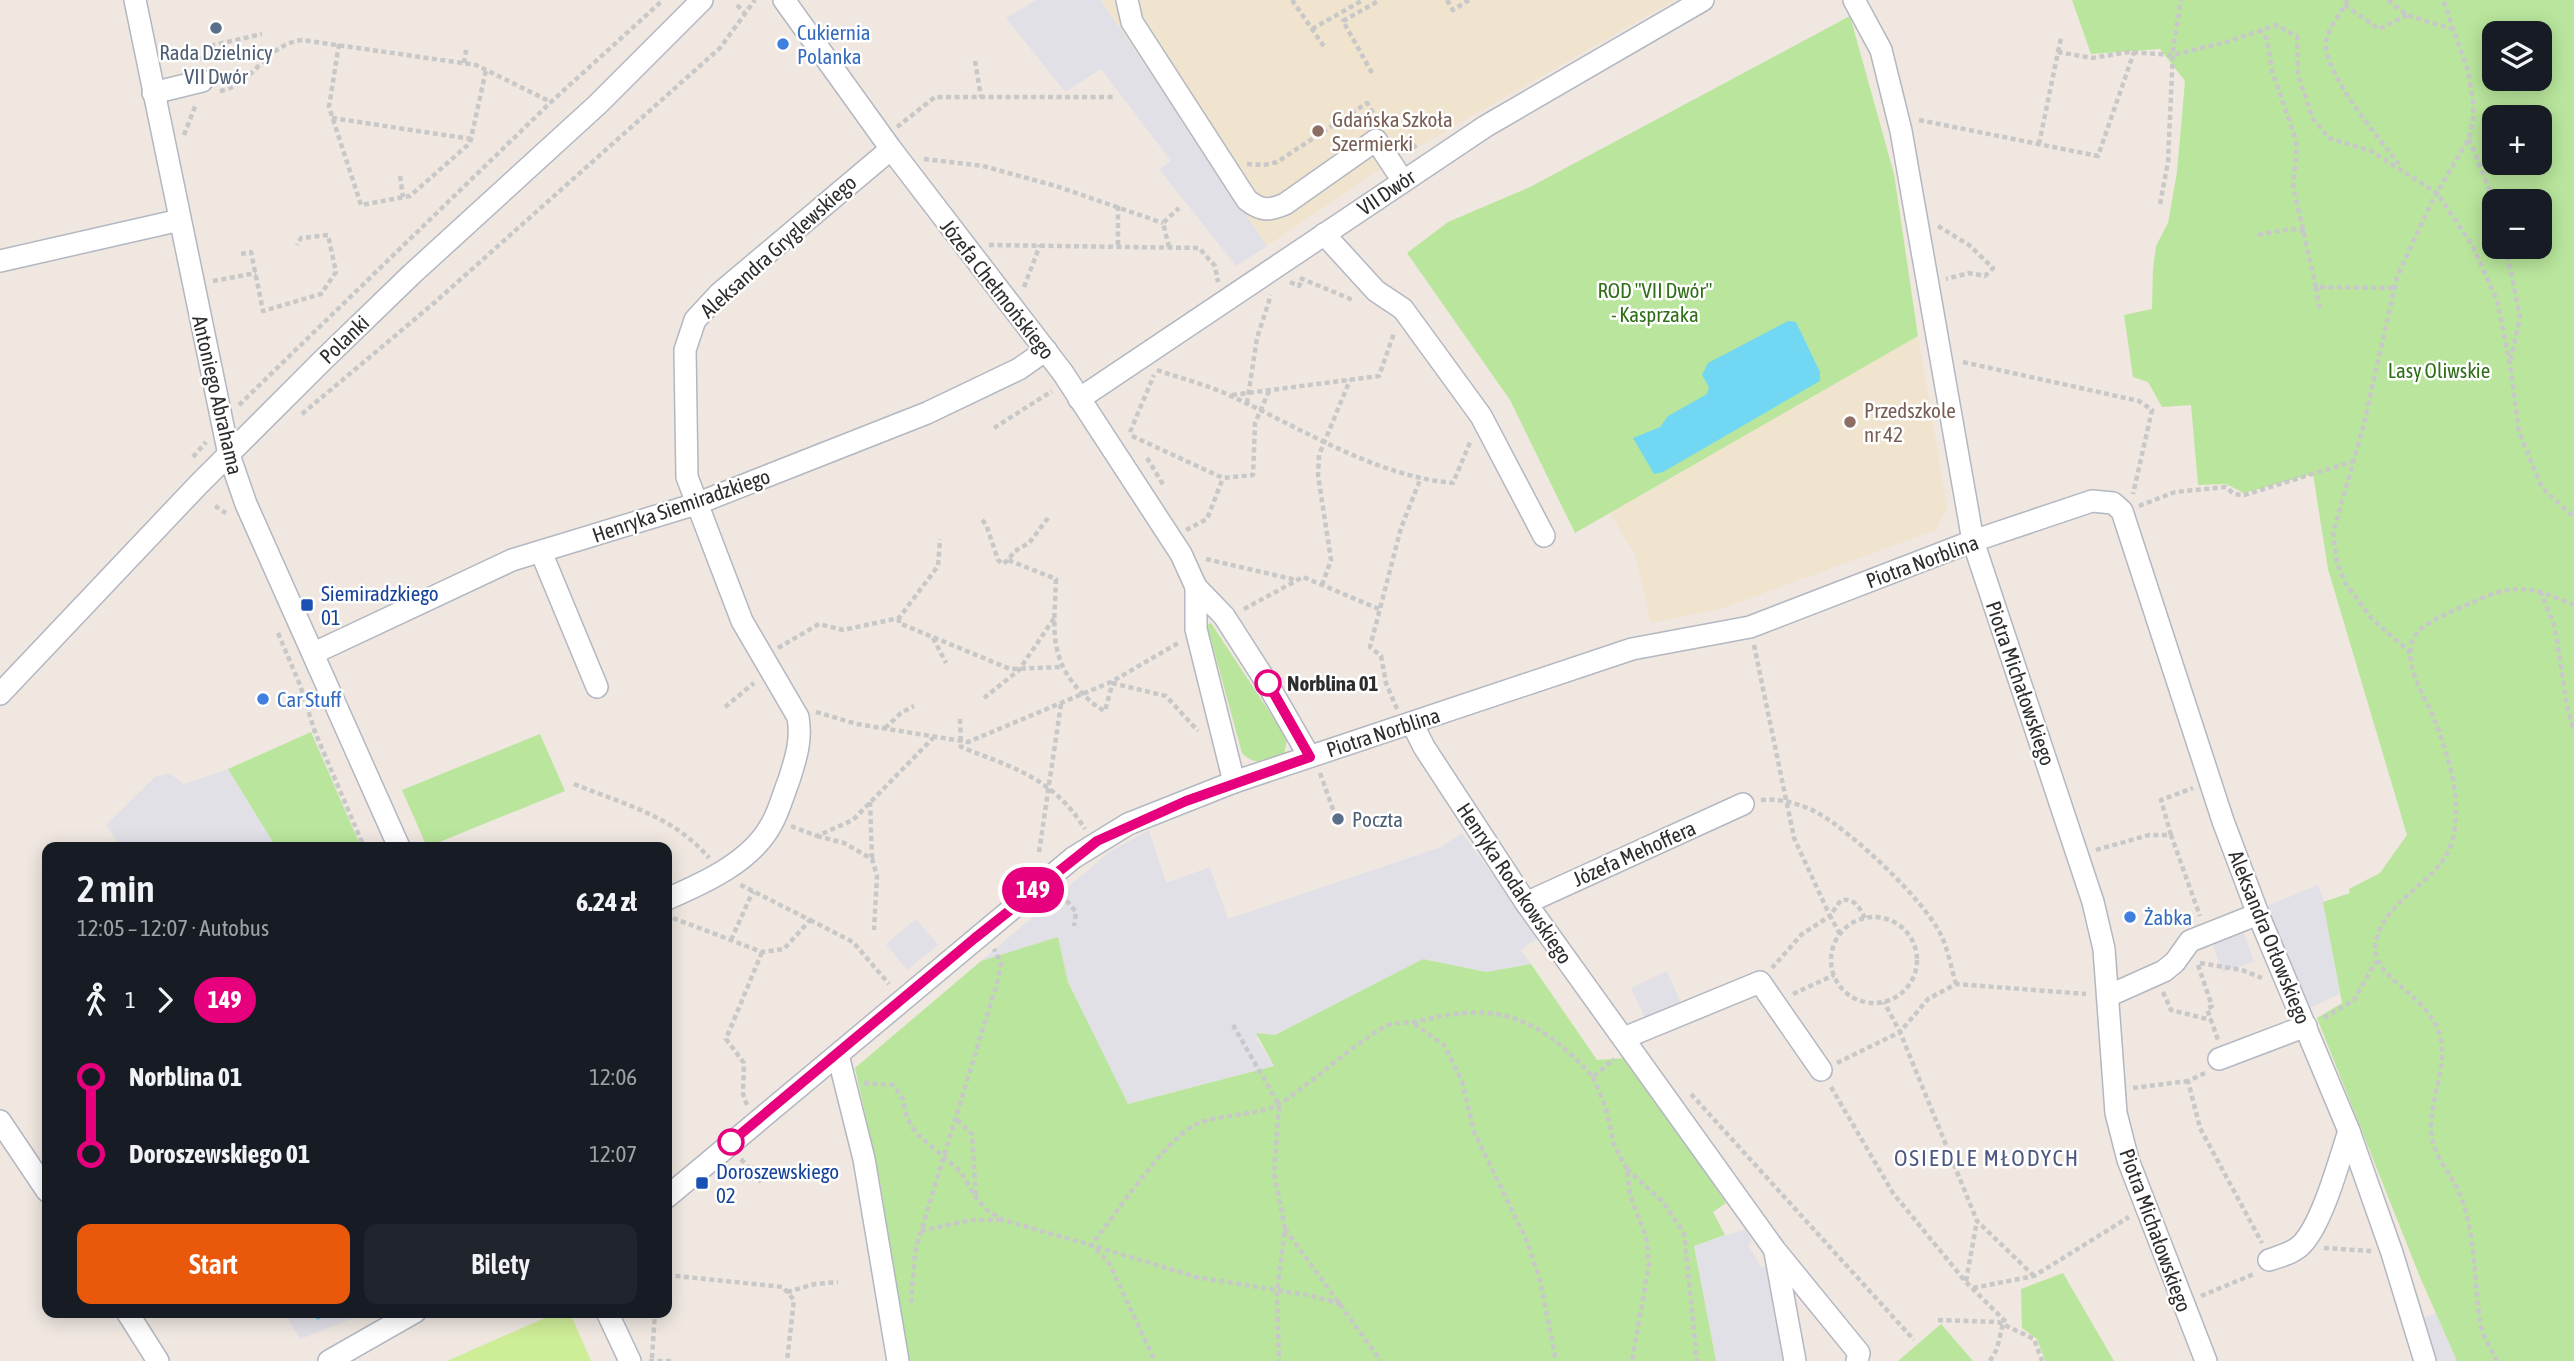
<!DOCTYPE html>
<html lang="pl">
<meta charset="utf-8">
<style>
body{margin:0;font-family:"Asap Condensed",sans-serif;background:#20242c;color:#f1f3f6;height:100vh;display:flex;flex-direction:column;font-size:26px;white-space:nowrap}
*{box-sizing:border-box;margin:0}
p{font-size:23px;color:#9ea1a6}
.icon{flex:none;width:38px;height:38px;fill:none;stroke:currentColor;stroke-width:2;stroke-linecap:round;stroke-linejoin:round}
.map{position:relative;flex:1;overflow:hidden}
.sheet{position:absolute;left:42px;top:842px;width:630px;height:476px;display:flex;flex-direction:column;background:#171b24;border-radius:14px;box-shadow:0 4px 18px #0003}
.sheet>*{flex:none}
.badge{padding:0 14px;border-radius:23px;font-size:24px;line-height:46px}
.tools{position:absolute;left:2482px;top:21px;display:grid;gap:14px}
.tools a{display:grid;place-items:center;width:70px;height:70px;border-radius:14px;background:#171b24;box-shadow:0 4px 18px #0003;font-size:35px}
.map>.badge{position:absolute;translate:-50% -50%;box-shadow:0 0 0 4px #fff}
.legs{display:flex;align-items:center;gap:10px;height:77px;padding:0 35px;font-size:23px}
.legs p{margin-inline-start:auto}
.head{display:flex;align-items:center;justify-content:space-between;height:119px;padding:0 35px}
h1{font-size:38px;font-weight:600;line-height:52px}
.button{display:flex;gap:14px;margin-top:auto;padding:14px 35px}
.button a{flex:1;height:80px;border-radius:14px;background:#ea580c;color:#fff;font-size:28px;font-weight:600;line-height:80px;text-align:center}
.button a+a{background:#20242c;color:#f1f3f6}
ul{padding:0 35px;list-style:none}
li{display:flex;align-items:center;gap:24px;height:77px;font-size:26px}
li i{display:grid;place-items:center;width:10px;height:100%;margin:0 9px;background:currentColor}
li i::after{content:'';width:18px;height:18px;margin:-9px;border:5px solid;border-radius:50%;background:#171b24}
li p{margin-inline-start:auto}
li:first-child i{background:linear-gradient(#0000 50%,currentColor 0)}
li:last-child i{background:linear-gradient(currentColor 50%,#0000 0)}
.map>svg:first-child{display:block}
.industrial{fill:#e2e0e7}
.education{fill:#f0e4cf}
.green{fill:#b9e69c;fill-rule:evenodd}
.pitch{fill:#ceed97}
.water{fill:#72d7f2}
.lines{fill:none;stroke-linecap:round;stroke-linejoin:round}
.stream{stroke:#72d7f2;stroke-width:7}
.minor-casing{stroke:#b3b7c1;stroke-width:24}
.path{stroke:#c8c8c8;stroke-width:4.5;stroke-dasharray:5 3.5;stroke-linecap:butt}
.minor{stroke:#fff;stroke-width:21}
.line-1-casing{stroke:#fff;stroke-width:16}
.line-1{stroke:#e6007e;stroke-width:10}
.service-dot{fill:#5c6f8a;stroke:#fff;stroke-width:2.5}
.shop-dot{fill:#3f7fe0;stroke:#fff;stroke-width:2.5}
.education-dot{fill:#8d6e63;stroke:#fff;stroke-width:2.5}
.transit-dot{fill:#1a4fb4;stroke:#fff;stroke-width:2.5}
.stop-1-dot{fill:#fff;stroke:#e6007e;stroke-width:3.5}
.labels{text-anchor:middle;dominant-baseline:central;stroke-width:5;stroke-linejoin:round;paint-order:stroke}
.shop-label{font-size:21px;fill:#366cbe;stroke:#fff;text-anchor:start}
.service-label{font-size:21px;fill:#4e5e75;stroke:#fff}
.education-label{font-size:21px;fill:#785e54;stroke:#fff;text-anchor:start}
.street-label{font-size:21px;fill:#2d2d2d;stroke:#fff}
.park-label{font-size:21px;fill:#306e19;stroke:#fff}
.transit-label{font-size:21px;fill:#164399;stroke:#fff;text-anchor:start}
.stop-label{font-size:21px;font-weight:bold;fill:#2d2d2d;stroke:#fff;text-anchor:start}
.neighbourhood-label{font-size:23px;letter-spacing:2px;fill:#4c5880;stroke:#fff}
</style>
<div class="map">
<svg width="2574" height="1361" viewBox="0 0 2574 1361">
<rect width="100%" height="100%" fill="#efe7e0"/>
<g class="industrial">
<path d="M1036,0h65l166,246 -31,20 -77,-97 12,-8 -70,-92 -36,23 -59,-74z"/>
<path d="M228,769l48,78h-155l-15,-22 50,-49 13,-3 15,11z"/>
<path d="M1149,830l17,53 44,-16 18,52 213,-72 21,-14 77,104 -18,13 10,14 -45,8 -63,-13 -148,76 -19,3 18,28 -147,38 -59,-122 -10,-44 -77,23 127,-108z"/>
<path d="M2318,885l6,16 16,93 -35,16 -43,-102z"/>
<path d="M916,919l22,26 -31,25 -21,-26z"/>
<path d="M2242,928l12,34 -32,10 -11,-34z"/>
<path d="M1667,971l16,37 -35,17 -17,-37z"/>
<path d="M1745,1229l7,13 -4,3 14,23 7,-3 23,96h-76l-22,-115z"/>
<path d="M284,1313h83l-67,26z"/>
<path d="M2436,1313l21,48h-26l-15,-40z"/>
</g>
<g class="education">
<path d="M1101,0h574l-292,167 -116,79z"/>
<path d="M1918,336l29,171 -11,23 -213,78 -72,15 -16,-68 -25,-42z"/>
</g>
<g class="green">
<path d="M2072,0h502v1361h-117l-37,-84 -103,-259 25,-15 -19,-101 27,-9 -1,-4 31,-16 27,-38 -79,-266 -15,-95 -69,19 -18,-9 -28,1 -7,-80 -29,2 -14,-25 -15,-5 -9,-62 28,-6 1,-40 3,-23 12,-23 9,-51 8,-91 -25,-32 -69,5zM2494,33h45v46h-45zM2494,117h45v46h-45zM2494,201h45v46h-45z"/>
<path d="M1850,16l44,158 24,162 -343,197 -65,-133 -103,-147 41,-31 82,-35z"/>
<path d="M1211,623l76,116 -3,16c-17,6 -28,12 -42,-2l-35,-128z"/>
<path d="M311,732l50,115h-85l-48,-78z"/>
<path d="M540,734l25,57 -138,56 -25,-57z"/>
<path d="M1058,937l10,45 60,122 146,-38 -18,-33 19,2 148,-76 63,13 45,-8 66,96 30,-2 99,145 -13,9 12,23 -31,11 22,115h-808l-28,-180 -25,-113 126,-107z"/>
<path d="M2063,1273l51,88h-69l-8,-22 -15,-11 -1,-39z"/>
<path d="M1941,1324l32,37h-75z"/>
</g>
<path class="pitch" d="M556,1313h14l21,48h-144z"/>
<path class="water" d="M1788,321l8,1 24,50v9l-157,91 -9,2 -21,-36 27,-11 8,-11 39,-22 2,-7 -7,-12 6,-12z"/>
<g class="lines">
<path class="stream" d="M315,1312l3,4"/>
<defs>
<g id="minor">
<path d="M135,0l94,455 17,49 153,343"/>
<path d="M784,0l107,149 172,224 118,181 15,33 28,29 43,67 42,73"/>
<path d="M1127,0l5,22 115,178c14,11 22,11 38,4l91,-64 27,41"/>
<path d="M1854,0l27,50 20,81 72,410 120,361 11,47 12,164 12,47 78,201"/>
<path d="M153,93l49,-12"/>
<path d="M1324,234l52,57 27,18 78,107 63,120"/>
<path d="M0,261l180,-41"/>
<path d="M1079,399l407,-273 217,-126"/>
<path d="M541,552l56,135"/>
<path d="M1196,587v42l38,153"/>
<path d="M314,653l198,-93 184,-56 231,-91 92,-44 27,-19"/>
<path d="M0,694l198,-209 124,-124 90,-87 185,-169 105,-105"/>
<path d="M1412,723l12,24 102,156 249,347 84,103 -2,8"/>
<path d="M667,899c37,-16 84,-37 104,-74 8,-13 12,-30 18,-45 7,-22 13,-40 9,-63l-56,-96 -55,-144 -2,-127 10,-30 25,-27 171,-144"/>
<path d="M1526,903l217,-99"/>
<path d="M2108,996l56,-25 11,-9 15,-21 68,-27"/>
<path d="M1624,1038l136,-56 61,88"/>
<path d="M838,1055l26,104 34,202"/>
<path d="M2219,1059l87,-33"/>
<path d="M0,1121l47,70"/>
<path d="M667,1197l406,-339 55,-34 106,-42 398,-133 118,-22 223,-86 119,-40 21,2 9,8 101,310 35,93 91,217 43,122 33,108"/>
<path d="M1775,1252l20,109"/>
<path d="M2269,1260c11,-4 26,-7 34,-17 20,-22 36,-82 46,-112"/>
<path d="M127,1312l31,49"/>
<path d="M607,1312l23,49"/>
<path d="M329,1361l86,-49"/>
</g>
</defs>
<use href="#minor" class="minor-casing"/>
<g class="path">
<path d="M1292,0l33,48"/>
<path d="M1447,0l6,10 16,-10"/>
<path d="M2347,0c-6,15 -20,27 -21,44 -2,29 54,96 73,120"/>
<path d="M2388,0l19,15 46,14"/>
<path d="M737,5l7,7"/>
<path d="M2345,5l34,24 28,-14"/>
<path d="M1312,29l51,-29"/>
<path d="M2259,29l8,10 5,32 23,66 2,12 -4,37 23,101 77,1"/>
<path d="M339,44l-10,63 32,98 49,-9 60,-53 16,-73"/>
<path d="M2058,52l3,-14"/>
<path d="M200,60l14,-15 48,-11"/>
<path d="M975,61l6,36"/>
<path d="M464,63l2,-13"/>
<path d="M1372,73l-29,-52 37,-21"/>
<path d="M220,91c33,-6 46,-47 82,-51l174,25 75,37"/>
<path d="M332,118l139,21"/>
<path d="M1919,120l179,36 36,-104"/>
<path d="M897,127l38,-30h178"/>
<path d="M184,135l12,-31"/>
<path d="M1399,136l8,2 10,11"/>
<path d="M2469,139l25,62"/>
<path d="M2039,144l19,-92 34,6 37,-6 43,3 51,-12 54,-18 20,12 1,38 15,44 16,19 42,13 66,42 35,52 25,55 13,64 9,68 23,56 32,29"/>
<path d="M924,159l59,7 73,20 107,37"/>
<path d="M1247,164l17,1 13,-3 90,-59 11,18"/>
<path d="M400,176l3,21"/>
<path d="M2160,204l8,-42 5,-113 8,-49"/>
<path d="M1118,206v40"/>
<path d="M1938,226l31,19 24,23 -8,8 -16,-3 -23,6"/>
<path d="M2258,235l32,-6 15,2"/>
<path d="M989,245l210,3 16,18 3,16"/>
<path d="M1169,247l-6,-24 16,-15"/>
<path d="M2506,247l14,70 -9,42"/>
<path d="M241,254l10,-2 12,59 58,-17 15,-22 -8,-37 -27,3 -4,7"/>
<path d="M1300,278l53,22"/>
<path d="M213,281l43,-8"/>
<path d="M1290,282l9,4 3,-7"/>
<path d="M1024,287l16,-42"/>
<path d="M2316,287l4,24"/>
<path d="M1963,362l176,39 13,9 -19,84"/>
<path d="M1157,370c25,9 52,15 76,27 70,32 142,79 220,86l18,-43"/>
<path d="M1232,395l147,-19 15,-43"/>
<path d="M1247,403l10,-65 14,-43"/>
<path d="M239,405l312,-303 112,-102"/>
<path d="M302,414l132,-111 286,-255 35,-48"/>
<path d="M994,428l58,-37"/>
<path d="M1130,432l24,-57"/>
<path d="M1132,436l91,42 30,-3 2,-52 14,-32"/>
<path d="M193,457l13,-15"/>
<path d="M1147,458l17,28"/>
<path d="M215,506l11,7"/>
<path d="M2139,506l36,-14 51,-5 8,7 10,1 107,-33"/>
<path d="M1048,518l-19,25 -14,8 -7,9 48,19c-1,44 -9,76 23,111 8,8 15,16 26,21l8,-30"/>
<path d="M982,520l4,4 12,36 5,4 5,-4"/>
<path d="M1186,530l21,-11 16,-41"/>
<path d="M1206,559l90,21"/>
<path d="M1322,585l9,-25 -13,-85 1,-20 31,-75"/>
<path d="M2540,591l15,36 12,80 7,24"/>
<path d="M1244,609l59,-32 76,32"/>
<path d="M899,618v5l111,46 52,-2"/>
<path d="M278,633l22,52 15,47 49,115"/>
<path d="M933,638l13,25"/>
<path d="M1754,645l40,193 36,78 -28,18 -30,34"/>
<path d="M778,648l41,-24 24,6 56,-12 39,-52 2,-27"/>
<path d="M2411,653l-39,-34 -26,-35 -9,-21 -4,-30 30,-105 34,-151 34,-74 38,-65 4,-17v-20l-5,-30 -25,-71"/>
<path d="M1112,683l54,13 32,35"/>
<path d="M984,698l35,-28 36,-53"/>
<path d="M725,707l29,-24"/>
<path d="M1397,709l-11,-26 -5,-27 -11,-9 31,-119 19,-48"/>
<path d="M816,712l41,12 111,18 143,-60 69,-40"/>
<path d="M960,719l1,28c53,21 92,31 124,82"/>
<path d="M885,728l16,-15 13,-7"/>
<path d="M1320,773l14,39"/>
<path d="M574,784c49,20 100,32 135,74"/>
<path d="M1761,800c19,-2 40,4 57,13 36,21 103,84 122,120 8,15 11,35 16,51"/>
<path d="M870,802l2,56"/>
<path d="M791,826l26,10 36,-16 80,-82"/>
<path d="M2171,835l-10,-35 32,-12"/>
<path d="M817,836l27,7 28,16 5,17 -3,54"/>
<path d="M2096,850l53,-15h22l29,81"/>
<path d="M1039,852l22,-148"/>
<path d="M1061,894l15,18 -2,14"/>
<circle cx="1874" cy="960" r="43"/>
<path d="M673,918l89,34 22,-3 26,-29 -71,-36"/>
<path d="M810,920l43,22 36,42"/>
<path d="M1840,934l-10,-18 11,-16c14,-2 18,7 24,18"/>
<path d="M731,940l22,-49"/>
<path d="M2200,963l42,7 20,8"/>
<path d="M2198,965l14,41 -5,3 11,31"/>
<path d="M2163,992l8,18 40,10"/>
<path d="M1793,994l41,-19"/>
<path d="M2324,1018l30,-18 22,-39"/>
<path d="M1414,1024l30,21 18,36 12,51 52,107 14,41 16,81"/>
<path d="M1233,1025l46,80 -5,69 11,55 -8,63 2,69"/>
<path d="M1837,1063l63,-31 -16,-30"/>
<path d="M2205,1073l-17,8 12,47 62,115"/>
<path d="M1593,1077l13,31 8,37 13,24 3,26 16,42 3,27 -17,97"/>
<path d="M864,1083l29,2 10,14 4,19 9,15 45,39 15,26 12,13 15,9 88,25 17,16 47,100"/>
<path d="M1831,1087l62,106 72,88 43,43"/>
<path d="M2133,1088l55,-7"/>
<path d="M1691,1094l223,246"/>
<path d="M747,1105l-4,-11 1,-31 -18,-24 36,-87"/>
<path d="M957,1120l15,14 4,63"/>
<path d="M741,1159l22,25"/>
<path d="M1627,1169l36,33 21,31 13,128"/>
<path d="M1285,1229l96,132"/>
<path d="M921,1231l49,-11h32"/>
<path d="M2324,1248l47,3"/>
<path d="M667,1275l116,12 11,13 -7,61"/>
<path d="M2034,1276l-57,-55 -77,-189 28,-33 28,-15 130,10"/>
<path d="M1966,1281l11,-60"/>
<path d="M1973,1288l61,-12 95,-59"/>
<path d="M787,1292l28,-8 23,-2"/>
<path d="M2201,1296l53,-22"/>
<path d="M911,1303l4,-50 6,-22 76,-248 4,-20 -7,-14"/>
<path d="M1341,1304l-34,-9 -111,-18 -105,-32c24,-29 76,-110 108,-122 23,-9 64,-8 82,-20 36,-24 66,-54 103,-76 10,-6 25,-3 36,-6 79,-21 119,-3 173,56l21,-18"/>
<path d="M1938,1320l60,2 36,17 8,22"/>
<path d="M652,1358l3,-46"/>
<path d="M649,1361h25"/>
<path d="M1990,1361l7,-12 6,-26"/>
<path d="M2497,1361c-6,-12 -15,-26 -17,-39 -6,-43 -4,-84 -19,-125 -9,-24 -29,-40 -30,-67 -1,-31 17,-64 9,-94 -12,-44 -73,-58 -64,-96 10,-41 61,-57 75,-95 4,-9 4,-21 5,-31 1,-30 -10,-66 -21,-93 -9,-23 -31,-53 -23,-80 6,-17 37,-28 52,-35 50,-23 60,-22 110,-1"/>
</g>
<use href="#minor" class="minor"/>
</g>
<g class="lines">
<defs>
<path id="line-1" d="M731,1142l244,-204 122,-97 89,-40 124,-44 -42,-74"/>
</defs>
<use href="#line-1" class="line-1-casing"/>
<use href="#line-1" class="line-1"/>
</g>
<g class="service-dot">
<circle cx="216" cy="28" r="7"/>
<circle cx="1338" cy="819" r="7"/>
</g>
<g class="shop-dot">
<circle cx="783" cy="44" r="7"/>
<circle cx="263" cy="699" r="7"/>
<circle cx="2130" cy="917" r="7"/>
</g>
<g class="education-dot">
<circle cx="1318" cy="131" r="7"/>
<circle cx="1850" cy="422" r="7"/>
</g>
<g class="transit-dot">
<rect x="300" y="598" width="14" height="14" rx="3.5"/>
<rect x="695" y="1176" width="14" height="14" rx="3.5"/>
</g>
<g class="stop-1-dot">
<circle cx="1268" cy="683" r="12"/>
<circle cx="731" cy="1142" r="12"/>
</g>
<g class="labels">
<g class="shop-label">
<text x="797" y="32">Cukiernia<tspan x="797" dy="24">Polanka</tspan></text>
<text x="277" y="699">Car Stuff</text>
<text x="2144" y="917">Żabka</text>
</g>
<g class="service-label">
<text x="216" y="52">Rada Dzielnicy<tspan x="216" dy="24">VII Dwór</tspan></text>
<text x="1352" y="819" text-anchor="start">Poczta</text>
</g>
<g class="education-label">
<text x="1332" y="119">Gdańska Szkoła<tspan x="1332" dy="24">Szermierki</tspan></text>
<text x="1864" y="410">Przedszkole<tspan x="1864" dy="24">nr 42</tspan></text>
</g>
<g class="street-label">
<text transform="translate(1386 192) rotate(-34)">VII Dwór</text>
<text transform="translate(778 246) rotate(-42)">Aleksandra Gryglewskiego</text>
<text transform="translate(998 289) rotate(52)">Józefa Chełmońskiego</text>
<text transform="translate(344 339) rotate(-44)">Polanki</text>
<text transform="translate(218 395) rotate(77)">Antoniego Abrahama</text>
<text transform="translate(681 505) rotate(-19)">Henryka Siemiradzkiego</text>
<text transform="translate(1922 561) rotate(-20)">Piotra Norblina</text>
<text transform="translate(2021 683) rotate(71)">Piotra Michałowskiego</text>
<text transform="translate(1383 732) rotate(-18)">Piotra Norblina</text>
<text transform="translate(1634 853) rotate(-24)">Józefa Mehoffera</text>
<text transform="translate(1515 883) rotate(56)">Henryka Rodakowskiego</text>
<text transform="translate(2270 937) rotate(68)">Aleksandra Orłowskiego</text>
<text transform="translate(2156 1230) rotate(70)">Piotra Michałowskiego</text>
</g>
<g class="park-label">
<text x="1655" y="290">ROD "VII Dwór"<tspan x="1655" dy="24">- Kasprzaka</tspan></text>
<text x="2439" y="370">Lasy Oliwskie</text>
</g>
<g class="transit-label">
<text x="321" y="593">Siemiradzkiego<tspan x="321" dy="24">01</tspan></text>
<text x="716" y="1171">Doroszewskiego<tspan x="716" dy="24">02</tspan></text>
</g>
<g class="stop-label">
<text x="1287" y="683">Norblina 01</text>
</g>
<g class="neighbourhood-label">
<text x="1987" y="1158">OSIEDLE MŁODYCH</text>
</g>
</g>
</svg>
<div class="tools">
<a><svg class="icon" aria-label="layers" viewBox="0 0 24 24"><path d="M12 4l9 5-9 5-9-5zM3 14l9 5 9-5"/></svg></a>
<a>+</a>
<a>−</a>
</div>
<b class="badge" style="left:1033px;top:890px;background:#e6007e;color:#fff">149</b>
<section class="sheet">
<div class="head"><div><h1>2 min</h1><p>12:05 – 12:07 · Autobus</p></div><b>6.24 zł</b></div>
<div class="legs"><svg class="icon" aria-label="walk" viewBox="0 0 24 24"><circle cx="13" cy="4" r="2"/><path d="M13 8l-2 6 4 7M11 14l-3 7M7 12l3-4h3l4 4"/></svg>1<svg class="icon" aria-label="forward" viewBox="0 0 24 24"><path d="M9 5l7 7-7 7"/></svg><b class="badge" style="background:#e6007e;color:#fff">149</b></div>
<ul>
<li><i style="color:#e6007e"></i><b>Norblina 01</b><p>12:06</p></li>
<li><i style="color:#e6007e"></i><b>Doroszewskiego 01</b><p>12:07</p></li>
</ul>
<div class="button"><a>Start</a><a>Bilety</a></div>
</section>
</div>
